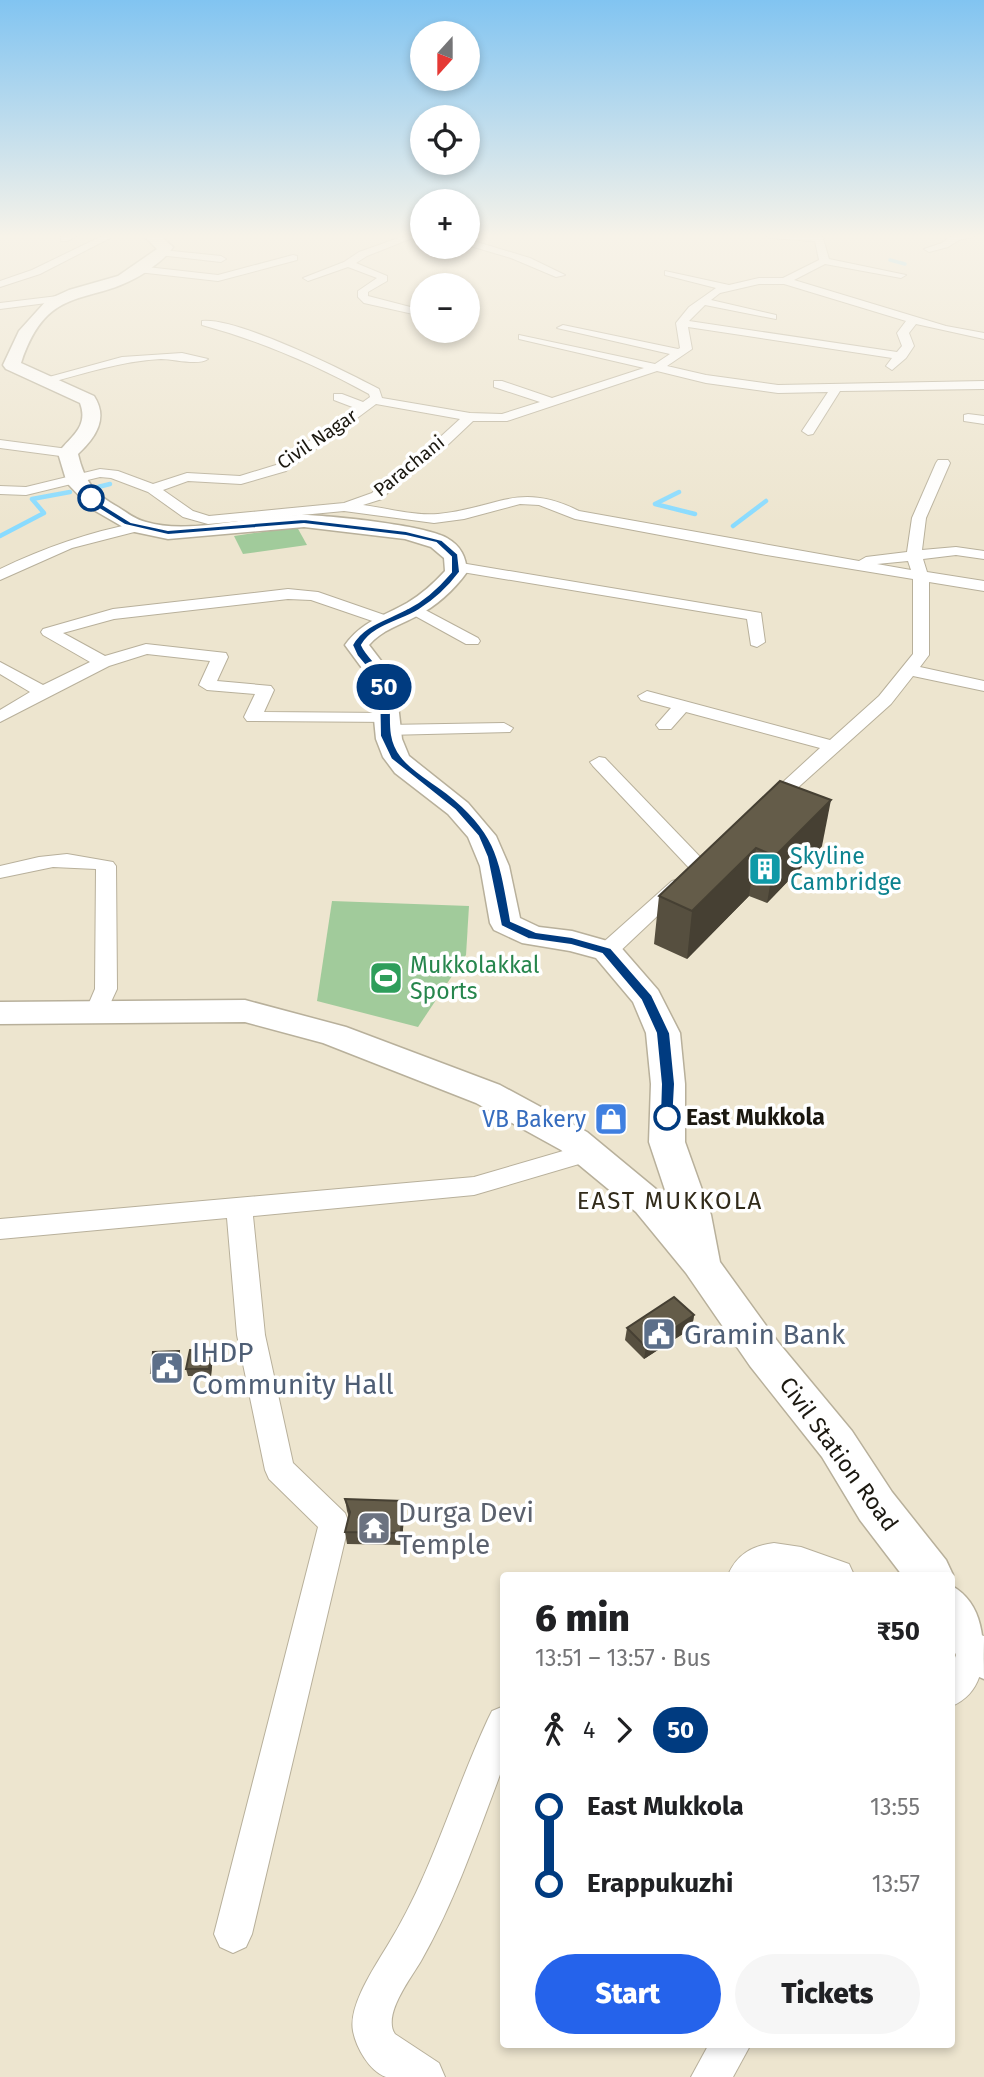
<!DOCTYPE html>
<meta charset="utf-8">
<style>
body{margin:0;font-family:"Fira Sans",sans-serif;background:#f6f6f6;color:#202124;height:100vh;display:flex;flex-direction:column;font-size:26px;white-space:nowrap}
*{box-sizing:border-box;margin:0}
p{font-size:23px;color:#757577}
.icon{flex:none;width:38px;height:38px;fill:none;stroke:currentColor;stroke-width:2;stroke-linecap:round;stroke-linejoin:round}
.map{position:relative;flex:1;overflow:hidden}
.sheet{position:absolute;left:500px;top:1572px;width:455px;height:476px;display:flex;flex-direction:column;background:#fff;border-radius:7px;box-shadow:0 4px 10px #0003}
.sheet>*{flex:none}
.badge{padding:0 14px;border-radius:23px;font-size:24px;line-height:46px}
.needle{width:46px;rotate:201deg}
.buttons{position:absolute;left:410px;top:21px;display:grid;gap:14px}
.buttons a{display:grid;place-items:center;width:70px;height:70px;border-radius:50%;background:#fff;box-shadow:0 4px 10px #0003;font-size:35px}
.map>.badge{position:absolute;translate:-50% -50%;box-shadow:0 0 0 4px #fff}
.legs{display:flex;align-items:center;gap:10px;height:77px;padding:0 35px;font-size:23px}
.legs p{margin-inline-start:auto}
.summary{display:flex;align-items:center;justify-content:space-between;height:119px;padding:0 35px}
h1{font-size:38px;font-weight:800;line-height:52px}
.action{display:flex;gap:14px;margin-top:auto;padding:14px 35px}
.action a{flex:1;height:80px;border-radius:42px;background:#2563eb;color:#fff;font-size:28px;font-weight:800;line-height:80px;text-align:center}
.action a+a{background:#f6f6f6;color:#202124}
ul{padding:0 35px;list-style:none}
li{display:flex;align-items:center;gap:24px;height:77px;font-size:26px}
li i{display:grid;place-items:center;width:10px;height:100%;margin:0 9px;background:currentColor}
li i::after{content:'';width:18px;height:18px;margin:-9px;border:5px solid;border-radius:50%;background:#fff}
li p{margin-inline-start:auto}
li:first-child i{background:linear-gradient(#0000 50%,currentColor 0)}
li:last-child i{background:linear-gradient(currentColor 50%,#0000 0)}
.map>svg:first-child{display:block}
.green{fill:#a1cb9b}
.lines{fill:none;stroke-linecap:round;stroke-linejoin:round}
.stream-far1{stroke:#88dbff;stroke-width:3.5}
.stream{stroke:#88dbff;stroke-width:4.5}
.street-casing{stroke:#b8b09b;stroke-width:2}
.secondary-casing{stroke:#b8b09b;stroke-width:3}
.street{fill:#fff;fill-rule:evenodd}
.secondary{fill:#fff;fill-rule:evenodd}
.wall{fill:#564f3f}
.shaded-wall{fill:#464033}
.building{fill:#645c49;stroke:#464033;stroke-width:2}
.line-1{fill:#003b80;stroke:#fff;stroke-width:2}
.stop-1-dot{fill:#fff;stroke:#003b80;stroke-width:3.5}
.labels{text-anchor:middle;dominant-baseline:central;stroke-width:7;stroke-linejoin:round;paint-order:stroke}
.far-street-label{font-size:19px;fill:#1b1810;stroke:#fff}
.culture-label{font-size:23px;fill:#0d838f;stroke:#fff;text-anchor:start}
.leisure-label{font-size:23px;fill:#27864d;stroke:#fff;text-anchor:start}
.stop-label{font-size:23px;font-weight:bold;fill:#1b1810;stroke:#fff;text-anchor:start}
.shop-label{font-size:23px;fill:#366cbe;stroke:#fff;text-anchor:end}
.street-label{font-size:23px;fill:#1b1810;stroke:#fff}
.neighbourhood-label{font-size:24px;letter-spacing:2px;fill:#322b1a;stroke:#fff}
.near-service-label{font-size:28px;fill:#4e5e75;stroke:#fff;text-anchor:start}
.near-worship-label{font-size:28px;fill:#5b616d;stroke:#fff;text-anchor:start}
</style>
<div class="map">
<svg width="984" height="2077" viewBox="0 0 984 2077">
<rect width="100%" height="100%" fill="#ede5cf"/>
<g class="green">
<path d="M297,527l10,18 -64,9 -9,-18z"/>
<path d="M332,901l137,5 -3,49 -48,72 -101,-26z"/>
</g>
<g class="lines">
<path class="stream-far1" d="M890,260l15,4"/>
<g class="stream">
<path d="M98,487l12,-3"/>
<path d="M679,492l-24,12 40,10"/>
<path d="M733,526l33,-25"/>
<path d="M0,536l44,-23 -12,-14 38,-7"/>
</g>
<defs>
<g id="street">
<path d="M66,235h13l-12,6h-6v-4z"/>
<path d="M104,235h12l-76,39 -40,13v-6l32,-11z"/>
<path d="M407,235h13l-53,21 -11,7 31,13v5l-19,11v4l54,14v6l-58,-13 -6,-6v-6l19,-13 -29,-11 -40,14 -5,-3 41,-16 15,-10z"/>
<path d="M765,235h57l7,24 77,16 -5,3 -76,-14 -31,16 152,46 38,7v6l-68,-15 -7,9 5,13 -8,12 -14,12 -6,-4 6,-8 -204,-31 4,22 -25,17 39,9 72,10 206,-4v8l-144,2 -27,43 -5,1 -6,-4 26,-39 -50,1 -72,-10 -49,-12 -150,50h-34l-37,35 -39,27 -15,16 -19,6c23,3 51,11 75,9 60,-6 80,-33 141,-3l280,50 7,-4 41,-5 5,-34 24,-55 2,-3h10l2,3 -24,55 -4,32 34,-3 28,4v8l-28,-4 -33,4 4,13 57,9v10l-55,-9v73l-9,12 64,14v10l-71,-15 -22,28 -117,105 -7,2 -9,-6 62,-57 -134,-36 -15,17h-12l-3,-4 15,-17 -30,-8 -3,-4 9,-5 183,49 49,-44 34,-42v-75l-152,-25 -186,-35 -36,-14 -19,-1 -56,15 -30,4 -90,-12 -136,13 -25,-7 -35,-25 -37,-14 -11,-1 -74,18 -26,-1v-8l26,1 74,-18 18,2 35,13 34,-11 53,3 36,-11 79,-57 -21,-8v-6h8l21,8 7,-5 -1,-3c-53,-29 -108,-53 -167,-69v-4c35,-4 143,50 177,68l3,9 88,15 32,1 38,-12 -46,-15v-6h8l50,17 92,-30 -125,-29v-4l136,29 15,-10 -113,-26 6,-3 115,24 2,-1 -4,-25 13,-16 27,-19 -51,-13v-4l64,14 30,-7h24l36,-18 -4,-19 -45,-3zM759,284h25l122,37 -9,12 5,13 -5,6 -208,-31 16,-16 71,14v-4l-65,-15 9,-7zM376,404l84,15 -34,31 -39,27 -15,16 -28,10 -135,13 -16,-5 -30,-21 25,-9 53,3 45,-13zM908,561l3,9 -34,-6z"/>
<path d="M953,235h27l-21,5 -11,7 -19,5 -5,-3 18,-6z"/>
<path d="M467,239l63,19 35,17 -9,2 -45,-19 -44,-13z"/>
<path d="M162,250l59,6 5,3 -5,3 -62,-7 -2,-2z"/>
<path d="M293,255l4,1v4l-79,21 -80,-9 -5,-3 5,-3 80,9z"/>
<path d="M58,296l5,3 -1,2 -62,8v-6z"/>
<path d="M182,353l26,6c-10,7 -34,0 -47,0 -40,2 -78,15 -117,25l-6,-4 84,-23z"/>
<path d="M968,414l16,2v8l-20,-3v-6z"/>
<path d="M0,440l68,9 7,4 -7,4 -68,-9z"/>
<path d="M137,523l5,1 2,3 -2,3 -70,18 -72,32v-11c44,-21 89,-37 137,-46z"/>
<path d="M455,562l306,51 4,29 -8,5 -6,-2 -4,-26 -297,-49 -3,-3 3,-3z"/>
<path d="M288,589l30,3 75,26 2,3 -8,5 -76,-26 -23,-1 -174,20 -51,14 42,23 41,-12 80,9 2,4 -11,24 54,5 3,4 -10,22 123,1 6,1 3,4 -3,4 -146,-1 -3,-4 11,-23 -48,-4 -8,-5 11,-24 -63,-7 -38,12 -109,56v-12l30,-18 -30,-18v-12l43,23 47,-23 -47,-27 -2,-3 2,-3 70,-20z"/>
<path d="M414,604l64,34 2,3 -2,3h-12l-58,-32 -2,-3 2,-3z"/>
<path d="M504,723l9,5 -3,4 -124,3 -9,-5 9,-5z"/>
<path d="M599,757l6,1 101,105 3,4 -3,4h-14l-99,-105 -3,-4z"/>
<path d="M67,854l46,8 3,4 1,123 -12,26 -8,2 -8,-2 -3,-5 9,-21 1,-120 -43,-2 -53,11v-12l39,-9z"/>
<path d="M679,879l7,2 3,4 -3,4 -71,67h-16l-3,-5 3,-5 73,-65z"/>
<path d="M587,1144l9,3 3,6 -3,6 -122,36 -221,21 12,119 28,128 52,50 4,10 -97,411 -6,13 -13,6 -13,-6 -6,-13 104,-407 -49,-48 -4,-9 -28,-135 -10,-117 -227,21v-20l474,-42z"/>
<path d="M774,1543l27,4 48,17 5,11 -80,-3 -46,3c9,-21 24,-29 46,-32z"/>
<path d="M978,1634l6,2c0,29 -2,57 -32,70 0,-29 -5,-59 26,-72z"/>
<path d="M504,1706v57l-7,20c-23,61 -44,122 -76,178 -10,17 -39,54 -26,73l44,29 6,14c-15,0 -46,0 -59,0 -17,-6 -30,-30 -33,-46 -5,-26 23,-66 36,-88 43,-70 64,-149 99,-224l4,-8z"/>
<path d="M709,2044h42l-18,33h-42z"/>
</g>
<g id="secondary">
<path d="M143,235h16l14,12c-6,10 -14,15 -23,22 -57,41 -101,9 -129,94l73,33c15,23 1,42 -16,58 6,26 16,40 40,53 8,5 18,13 28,15 45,14 110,-9 159,-7 28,1 119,10 142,23 14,8 19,19 20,34 -13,18 -31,34 -50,44 -17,9 -35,14 -48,29l26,34 7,60 7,17 59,47 28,33 13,30 11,52 19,9 33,4 46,13 40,46 22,43 5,51v58l26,73 9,47 58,80 74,89 40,61 54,68 7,15 -1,2v-2h-50l-42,-55 -38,-63 -72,-91 -64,-93 -50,-61 -75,-62 -85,-47 -153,-60 -78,-21 -245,2v-22l245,-2 101,27 154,58 87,47 81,67 -19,-57 2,-58 -5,-51 -13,-31 -37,-44 -26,-7 -48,-8 -28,-13 -4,-7 -10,-57 -12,-29 -20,-23 -53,-41 -12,-16 -7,-18 -6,-60 -25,-34c16,-23 39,-29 62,-42 15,-9 27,-20 38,-32l-1,-13 -13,-11 -26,-8 -101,-12 -136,12 -38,-8 -38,-22 -25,-26 -9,-30c13,-17 31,-26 22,-50l-74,-34 -3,-4 16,-34 28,-31 22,-10 49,-14 39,-27z"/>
<path d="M952,1586c32,18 32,54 32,93 -43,-18 -32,-53 -32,-93z"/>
</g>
</defs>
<use href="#street" class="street-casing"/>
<use href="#secondary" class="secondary-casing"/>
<use href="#street" class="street"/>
<use href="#secondary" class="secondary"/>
</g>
<g class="wall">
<path d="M780,781l42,65 -55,57 -18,-7 -62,63 -33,-15 5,-48z"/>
<path d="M694,1315l-2,13 -48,31 -19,-19 2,-12z"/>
<path d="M213,1356l-2,20h-23l-2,-7z"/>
<path d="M180,1357l-2,21 -25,1 -2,-6z"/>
<path d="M345,1499l58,2 1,12 -2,32 -55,-1 -2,-12 4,-15 -2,-6z"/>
</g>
<g class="shaded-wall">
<path d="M831,800l-9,46 -55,57 8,-47z"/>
<path d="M756,848l-7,48 -62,63 5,-48z"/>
<path d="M694,1315l-2,13 -48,31 2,-12z"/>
<path d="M212,1350l1,6 -2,20 -2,-7z"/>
<path d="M179,1351l1,6 -2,21 -1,-6z"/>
<path d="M403,1501l1,12 -2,32 -1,-12z"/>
</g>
<g class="building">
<path d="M780,781l51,19 -56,56 -19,-8 -64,63 -33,-15z"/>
<path d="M674,1297l20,18 -48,32 -19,-19z"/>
<path d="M190,1350h22l-3,19h-23z"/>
<path d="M179,1351l-2,21 -26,1 2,-21z"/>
<path d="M345,1499l58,2 -2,32 -56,-1 5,-20z"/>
</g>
<linearGradient id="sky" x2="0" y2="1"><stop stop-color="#81c4f1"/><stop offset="0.45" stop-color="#f7f3e9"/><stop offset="1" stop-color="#f7f3e9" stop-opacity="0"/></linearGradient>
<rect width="984" height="525" fill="url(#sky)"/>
<path class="line-1" d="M88,496h6l8,8 29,18 37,8 136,-11 102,12 36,9 16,14 2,18c-12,16 -25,28 -41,38 -17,11 -47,16 -57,35 6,14 24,25 27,39 6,25 -5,50 12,72 10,14 32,26 46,37 51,40 53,67 64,128l25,11 36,5 39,11 41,47 18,38 5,51 -2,37h-11l-2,-4 1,-33 -5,-51 -15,-33 -39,-46 -31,-9 -43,-6 -27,-13 -14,-69 -9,-21 -23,-26 -64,-51 -11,-23 -1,-54 -22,-26 -5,-11c11,-21 37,-26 56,-37 16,-8 31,-22 43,-36v-15l-15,-14 -30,-7 -102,-12 -136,11 -43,-10 -29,-18z"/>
<defs>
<symbol id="building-square" viewBox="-11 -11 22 22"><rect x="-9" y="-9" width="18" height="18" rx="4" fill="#0f9aa8" stroke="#fff"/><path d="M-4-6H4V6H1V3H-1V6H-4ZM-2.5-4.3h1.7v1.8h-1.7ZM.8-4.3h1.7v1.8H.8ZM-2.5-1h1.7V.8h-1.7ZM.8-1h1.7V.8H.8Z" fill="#fff"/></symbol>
<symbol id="stadium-square" viewBox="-11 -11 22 22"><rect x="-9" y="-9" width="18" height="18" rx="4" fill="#2e9e5b" stroke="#fff"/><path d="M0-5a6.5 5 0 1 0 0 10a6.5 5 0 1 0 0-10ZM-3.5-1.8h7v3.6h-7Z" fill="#fff"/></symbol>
<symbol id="shop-square" viewBox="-11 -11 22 22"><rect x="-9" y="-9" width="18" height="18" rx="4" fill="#3f7fe0" stroke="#fff"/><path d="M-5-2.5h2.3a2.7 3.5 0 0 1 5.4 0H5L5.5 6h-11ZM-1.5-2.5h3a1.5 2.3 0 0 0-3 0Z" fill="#fff"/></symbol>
<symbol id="civic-square" viewBox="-11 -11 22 22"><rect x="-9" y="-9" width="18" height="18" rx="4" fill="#5c6f8a" stroke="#fff"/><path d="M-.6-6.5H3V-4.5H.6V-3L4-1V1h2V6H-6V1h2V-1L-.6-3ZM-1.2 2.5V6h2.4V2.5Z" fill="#fff"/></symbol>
<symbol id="temple-square" viewBox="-11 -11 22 22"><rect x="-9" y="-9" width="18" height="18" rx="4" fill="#6b7280" stroke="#fff"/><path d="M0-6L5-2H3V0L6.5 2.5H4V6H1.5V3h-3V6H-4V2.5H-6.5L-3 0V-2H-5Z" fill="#fff"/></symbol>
</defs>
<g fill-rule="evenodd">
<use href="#building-square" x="746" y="850" width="38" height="38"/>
<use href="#stadium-square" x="367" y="959" width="38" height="38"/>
<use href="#shop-square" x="592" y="1100" width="38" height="38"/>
<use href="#civic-square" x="640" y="1315" width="38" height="38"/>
<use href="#civic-square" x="148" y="1349" width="38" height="38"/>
<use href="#temple-square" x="355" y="1509" width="38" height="38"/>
</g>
<g class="stop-1-dot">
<circle cx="91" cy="498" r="12"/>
<circle cx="667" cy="1117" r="12"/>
</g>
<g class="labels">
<g class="far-street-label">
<text transform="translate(317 439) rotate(-34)">Civil Nagar</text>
<text transform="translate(409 466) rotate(-39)">Parachani</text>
</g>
<g class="culture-label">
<text x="790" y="856">Skyline<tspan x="790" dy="26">Cambridge</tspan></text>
</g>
<g class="leisure-label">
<text x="410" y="965">Mukkolakkal<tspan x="410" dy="26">Sports</tspan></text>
</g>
<g class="stop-label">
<text x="686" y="1117">East Mukkola</text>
</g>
<g class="shop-label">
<text x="586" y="1119">VB Bakery</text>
</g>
<g class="street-label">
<text transform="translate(839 1454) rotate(54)">Civil Station Road</text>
</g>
<g class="neighbourhood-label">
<text x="670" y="1201">EAST MUKKOLA</text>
</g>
<g class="near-service-label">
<text x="684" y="1334">Gramin Bank</text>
<text x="192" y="1352">IHDP<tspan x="192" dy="32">Community Hall</tspan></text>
</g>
<g class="near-worship-label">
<text x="398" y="1512">Durga Devi<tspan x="398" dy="32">Temple</tspan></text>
</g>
</g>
</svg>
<div class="buttons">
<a><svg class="needle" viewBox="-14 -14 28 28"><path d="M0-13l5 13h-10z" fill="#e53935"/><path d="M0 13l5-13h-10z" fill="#757577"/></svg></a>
<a><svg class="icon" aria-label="locate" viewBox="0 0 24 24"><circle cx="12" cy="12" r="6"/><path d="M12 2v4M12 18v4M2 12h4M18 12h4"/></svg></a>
<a>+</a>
<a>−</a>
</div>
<b class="badge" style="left:384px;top:687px;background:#003b80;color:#fff">50</b>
<section class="sheet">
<div class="summary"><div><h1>6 min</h1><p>13:51 – 13:57 · Bus</p></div><b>₹50</b></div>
<div class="legs"><svg class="icon" aria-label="walk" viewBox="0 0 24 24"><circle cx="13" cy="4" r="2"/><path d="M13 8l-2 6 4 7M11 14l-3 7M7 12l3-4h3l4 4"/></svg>4<svg class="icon" aria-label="forward" viewBox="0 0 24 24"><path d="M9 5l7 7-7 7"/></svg><b class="badge" style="background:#003b80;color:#fff">50</b></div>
<ul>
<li><i style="color:#003b80"></i><b>East Mukkola</b><p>13:55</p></li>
<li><i style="color:#003b80"></i><b>Erappukuzhi</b><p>13:57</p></li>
</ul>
<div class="action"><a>Start</a><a>Tickets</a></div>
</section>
</div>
